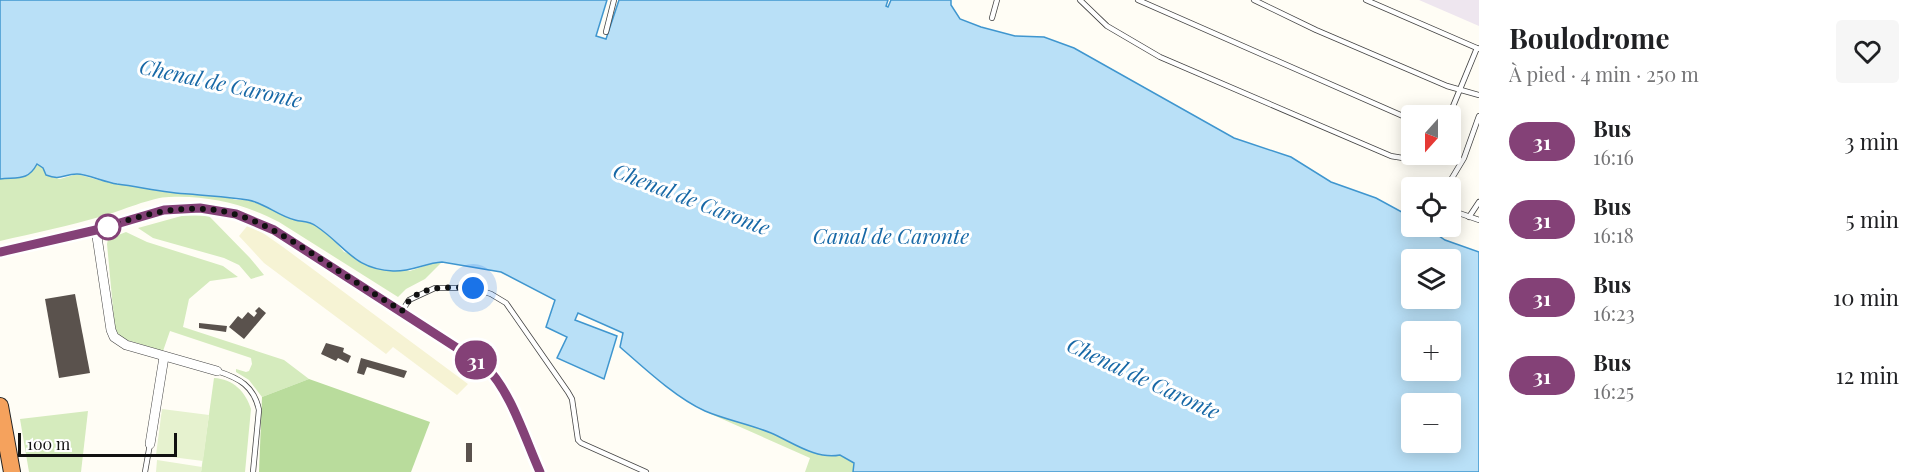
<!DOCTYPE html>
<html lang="fr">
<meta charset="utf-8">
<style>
body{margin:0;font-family:"Playfair Display",serif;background:#f6f6f6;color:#202124;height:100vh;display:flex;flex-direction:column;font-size:22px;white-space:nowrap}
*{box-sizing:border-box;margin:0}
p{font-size:20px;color:#757577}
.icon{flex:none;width:33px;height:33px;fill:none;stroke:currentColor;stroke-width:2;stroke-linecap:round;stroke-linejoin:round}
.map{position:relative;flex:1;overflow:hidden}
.sheet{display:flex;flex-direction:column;background:#fff;width:450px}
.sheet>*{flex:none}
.badge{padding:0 12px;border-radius:20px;font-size:21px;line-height:39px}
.needle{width:39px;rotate:201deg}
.controls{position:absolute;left:1401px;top:105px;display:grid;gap:12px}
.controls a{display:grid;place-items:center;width:60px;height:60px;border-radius:6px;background:#fff;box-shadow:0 3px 15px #0003;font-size:30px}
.scale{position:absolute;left:18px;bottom:15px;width:159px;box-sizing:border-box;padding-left:6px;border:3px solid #111;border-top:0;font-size:16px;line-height:21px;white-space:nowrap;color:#111;-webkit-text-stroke:4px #fff;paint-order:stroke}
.you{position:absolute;width:30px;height:30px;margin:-15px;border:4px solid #fff;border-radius:50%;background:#1a73e8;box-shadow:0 0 0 9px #1a73e833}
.map>.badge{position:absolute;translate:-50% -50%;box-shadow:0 0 0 3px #fff}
.round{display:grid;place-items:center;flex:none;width:63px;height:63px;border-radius:6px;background:#f6f6f6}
.overview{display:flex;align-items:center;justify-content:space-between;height:102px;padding:0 30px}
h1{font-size:28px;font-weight:700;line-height:45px}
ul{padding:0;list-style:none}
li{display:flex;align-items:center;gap:18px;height:78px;padding:0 30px}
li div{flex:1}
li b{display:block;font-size:22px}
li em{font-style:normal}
li .badge{min-width:66px;font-weight:700;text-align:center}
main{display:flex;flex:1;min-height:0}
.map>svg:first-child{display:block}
.industrial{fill:#eee6ef}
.farmland{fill:#f6f3d4}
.green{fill:#d5ebbd}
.forest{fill:#b9dc9c}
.pitch{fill:#e6f2cf}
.water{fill:#b9e0f7;stroke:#3f96cf;stroke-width:1.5;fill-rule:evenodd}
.building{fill:#5a524d}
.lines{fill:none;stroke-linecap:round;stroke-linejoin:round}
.lane-casing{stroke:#444;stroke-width:6}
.street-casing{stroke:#444;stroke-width:10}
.highway-casing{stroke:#222;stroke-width:18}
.lane{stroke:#fff;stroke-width:4.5}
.street{stroke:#fff;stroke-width:9}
.highway{stroke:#f5a25d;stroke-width:16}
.line-casing{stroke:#fff;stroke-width:14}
.line{stroke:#844177;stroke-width:9}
.walk{stroke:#111;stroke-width:6;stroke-dasharray:0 10.8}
.stop-dot{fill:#fff;stroke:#844177;stroke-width:3}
.labels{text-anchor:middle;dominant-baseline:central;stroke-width:6;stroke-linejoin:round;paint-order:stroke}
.water-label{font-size:21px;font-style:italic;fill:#1768a6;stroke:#fff}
</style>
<main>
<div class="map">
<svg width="1479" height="472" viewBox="0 0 1479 472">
<rect width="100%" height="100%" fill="#fffdf5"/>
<path class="industrial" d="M1419,0h60v26z"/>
<path class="farmland" d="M248,225l12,6 23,16 185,137 -11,11 -64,-48 -7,7 -122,-91 -25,-27z"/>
<g class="green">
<path d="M37,164l6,4 3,7 14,4 17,-5 25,7 64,11 54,3 16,5h13l50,21 14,3 18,13 13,15 66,19 23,-8 9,-1 -17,17 -19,10 -8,8 -119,-75c-34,-18 -72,-27 -110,-25 -16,0 -49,14 -66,19 -34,10 -69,17 -103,25v-62l23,-3z"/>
<path d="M185,215l24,1 41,42 14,17 -13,4 -12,-14 -15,-7 -71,-20 -15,-10z"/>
<path d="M126,232l21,10 76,24 15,11 -28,4 -21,18 -6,28 101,33 25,19 -47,18 -13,-17 -13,-8v-3l10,3 3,-1 3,-7 -1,-6 -81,-27 -7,20 -36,-11 -6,-3 -6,-7 -8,-86 1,-5z"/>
<path d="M214,378c19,1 31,13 37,31l-6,63h-44z"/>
<path d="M88,411l-7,61h-52l-9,-53z"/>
<path d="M704,411c22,7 45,13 66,22 21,8 46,27 69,22l16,8 -2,9h-48l5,-14z"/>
</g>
<path class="forest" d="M309,379l121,43 -19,50h-152l3,-75z"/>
<g class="pitch">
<path d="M162,409l47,6 -6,46 -47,-6z"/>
<path d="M157,460l45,7 -1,5h-45z"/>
</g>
<path class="water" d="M0,0h607l-11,36 10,3 13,-39h269l-2,6 2,1 3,-7h60v5l9,14 21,8 34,9 29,1 30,11 160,90 57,19 40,25 45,16 35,19 1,9 14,1 19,13 34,12v220h-626l1,-9 -14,-8c-24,5 -48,-13 -69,-22 -22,-9 -45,-13 -66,-22 -29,-13 -61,-43 -85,-64l3,-14 -45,-20 -3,7 42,16 -13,43 -47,-21 10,-21 -21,-10 9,-27 -54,-28 -59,-10c-17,1 -31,10 -49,9 -40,-2 -47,-25 -77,-45 -7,-5 -13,-4 -21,-6 -17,-4 -30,-17 -47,-20 -19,-3 -39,-4 -59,-6 -24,-1 -48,-7 -72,-10 -13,-2 -30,-10 -40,-10 -14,0 -16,7 -31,1l-3,-7 -6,-4c-9,17 -19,13 -37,15zM1412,260h38v38h-38zM1412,332h38v38h-38zM1412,404h38v38h-38z"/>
<g class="building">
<path d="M75,294l15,79 -31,5 -14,-79z"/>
<path d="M259,307l7,6 -22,26 -15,-12 9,-11 4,3 6,-7 6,5 3,-4 -2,-2z"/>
<path d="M199,323l28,3 -1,6 -27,-4z"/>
<path d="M326,343l18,5 -1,4 8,4 -3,7 -10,-5 -2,3 -15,-7z"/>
<path d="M361,358l46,13 -3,7 -37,-11 -3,8 -7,-2z"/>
<rect x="466" y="443" width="6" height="19"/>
</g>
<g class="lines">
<defs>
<g id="lane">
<path d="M1080,0l27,26 53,31 231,99c11,2 23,5 33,-2"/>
<path d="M1138,0l274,120"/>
<path d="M1254,0l62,30 131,56 32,9"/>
<path d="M1366,0l113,49"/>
<path d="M992,18l5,-18"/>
<path d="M606,32l8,-32"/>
<path d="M1449,116l28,-68"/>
<path d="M1446,188l18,-30 15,-42"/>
<path d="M1450,210l29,10"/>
<path d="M1469,217l10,-15"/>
<path d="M402,311l7,-11 26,-12h38l18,6 15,9 62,89 4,7 6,41 3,3 65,29"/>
<path d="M217,371c22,7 37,15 42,39l-6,62"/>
<path d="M145,472l5,-28"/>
</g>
<g id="street">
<path d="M96,230l15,100 3,7 12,8 91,26"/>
<path d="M0,252l96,-22 68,-20 36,-2 36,6 38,16 211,136c25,23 41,74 55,106"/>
<path d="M150,444l14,-87"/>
</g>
<path id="highway" d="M0,406l12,66"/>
</defs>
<use href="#lane" class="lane-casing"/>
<use href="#street" class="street-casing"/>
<use href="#highway" class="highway-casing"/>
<use href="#lane" class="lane"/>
<use href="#street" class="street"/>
<use href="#highway" class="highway"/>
</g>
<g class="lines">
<defs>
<path id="line" d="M0,252l96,-22 68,-20 36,-2 36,6 38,16 211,136c26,25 40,73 55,106"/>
</defs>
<use href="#line" class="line-casing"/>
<use href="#line" class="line"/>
<path class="walk" d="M108,227c40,-15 84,-25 126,-13 30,8 56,26 82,42 28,19 57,37 86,55 13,-27 46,-24 71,-23"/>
</g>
<circle class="stop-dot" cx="108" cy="227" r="12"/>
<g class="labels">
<g class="water-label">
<text transform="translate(221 82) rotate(12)">Chenal de Caronte</text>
<text transform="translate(692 198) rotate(21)">Chenal de Caronte</text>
<text x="891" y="235">Canal de Caronte</text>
<text transform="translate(1144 377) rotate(25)">Chenal de Caronte</text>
</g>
</g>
</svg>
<div class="controls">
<a><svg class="needle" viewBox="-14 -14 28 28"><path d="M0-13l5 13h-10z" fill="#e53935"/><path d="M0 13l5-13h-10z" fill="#757577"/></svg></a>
<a><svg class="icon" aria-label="locate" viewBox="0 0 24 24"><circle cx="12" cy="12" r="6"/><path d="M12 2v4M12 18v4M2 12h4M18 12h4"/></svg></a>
<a><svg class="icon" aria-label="layers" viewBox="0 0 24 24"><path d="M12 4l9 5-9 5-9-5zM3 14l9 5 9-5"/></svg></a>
<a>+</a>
<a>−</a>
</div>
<div class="scale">100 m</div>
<div class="you" style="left:473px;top:288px"></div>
<b class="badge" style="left:476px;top:360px;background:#844177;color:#fff">31</b>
</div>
<section class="sheet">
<div class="overview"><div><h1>Boulodrome</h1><p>À pied · 4 min · 250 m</p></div><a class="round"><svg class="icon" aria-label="heart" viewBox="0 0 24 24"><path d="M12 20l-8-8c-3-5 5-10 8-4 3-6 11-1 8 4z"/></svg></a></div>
<ul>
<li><span class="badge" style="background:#844177;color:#fff">31</span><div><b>Bus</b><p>16:16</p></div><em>3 min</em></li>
<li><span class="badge" style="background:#844177;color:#fff">31</span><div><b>Bus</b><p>16:18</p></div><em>5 min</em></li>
<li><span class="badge" style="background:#844177;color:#fff">31</span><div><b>Bus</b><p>16:23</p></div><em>10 min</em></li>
<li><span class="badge" style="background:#844177;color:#fff">31</span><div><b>Bus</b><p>16:25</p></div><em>12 min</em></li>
</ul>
</section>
</main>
